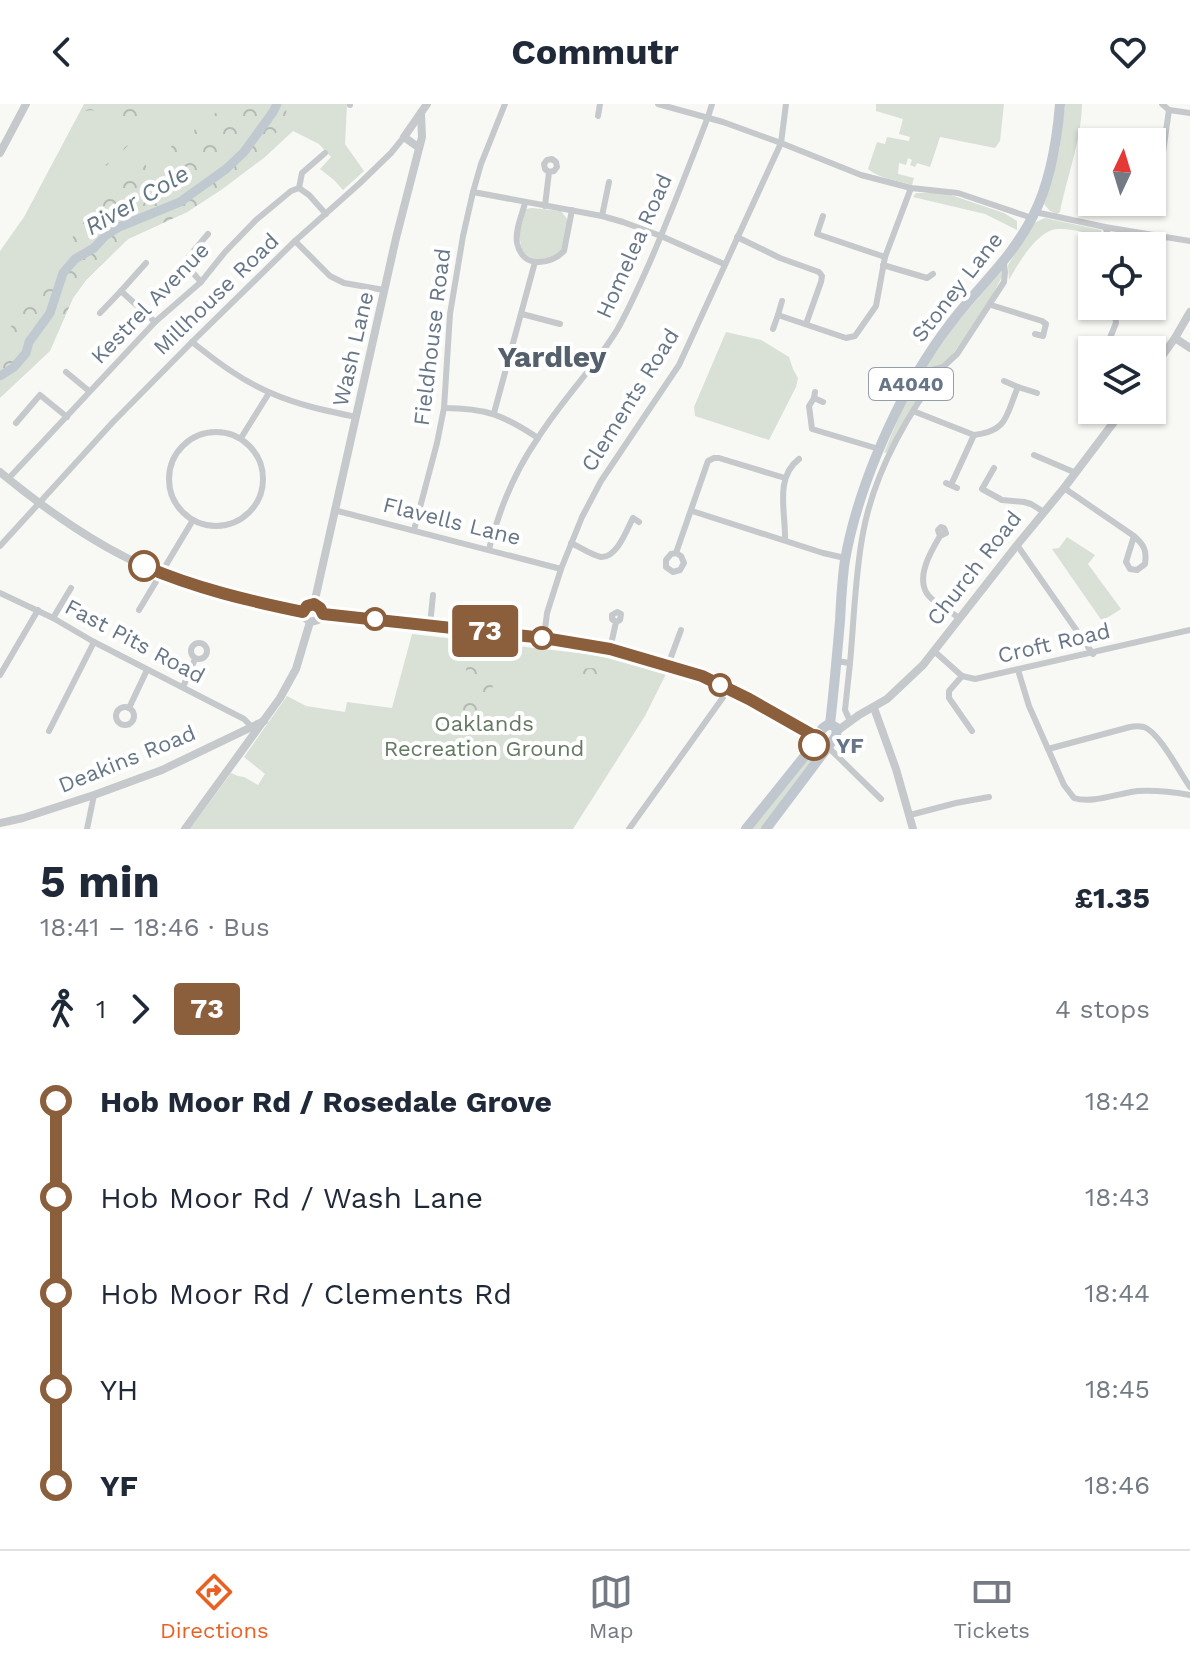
<!DOCTYPE html>
<meta charset="utf-8">
<style>
body{margin:0;font-family:"Work Sans",sans-serif;background:#f6f6f7;color:#1f2937;height:100vh;display:flex;flex-direction:column;font-size:30px;white-space:nowrap}
*{box-sizing:border-box;margin:0}
p{font-size:26px;color:#747a83}
.icon{flex:none;width:44px;height:44px;fill:none;stroke:currentColor;stroke-width:2;stroke-linecap:round;stroke-linejoin:round}
.map{position:relative;height:725px;overflow:hidden}
.drawer{display:flex;flex-direction:column;background:#fff;flex:1}
.drawer>*{flex:none}
.badge{padding:0 16px;border-radius:6px;font-size:28px;line-height:52px}
.needle{width:52px;rotate:4deg}
.controls{position:absolute;left:1078px;top:24px;display:grid;gap:16px}
.controls a{display:grid;place-items:center;width:88px;height:88px;border-radius:0px;background:#fff;box-shadow:0 2px 6px #0004;font-size:40px}
.map>.badge{position:absolute;translate:-50% -50%;box-shadow:0 0 0 4px #fff}
.legs{display:flex;align-items:center;gap:12px;height:88px;padding:0 40px;font-size:26px}
.legs p{margin-inline-start:auto}
.summary{display:flex;align-items:center;justify-content:space-between;height:136px;padding:0 40px}
h1{font-size:44px;font-weight:700;line-height:60px}
ul{padding:0 40px;list-style:none}
li{display:flex;align-items:center;gap:28px;height:96px;font-size:30px}
li i{display:grid;place-items:center;width:12px;height:100%;margin:0 10px;background:currentColor}
li i::after{content:'';width:20px;height:20px;margin:-10px;border:6px solid;border-radius:50%;background:#fff}
li p{margin-inline-start:auto}
li:first-child i{background:linear-gradient(#0000 50%,currentColor 0)}
li:last-child i{background:linear-gradient(currentColor 50%,#0000 0)}
header{display:flex;justify-content:space-between;align-items:center;height:104px;padding:0 40px;background:#fff;font-size:36px;font-weight:700}
.tab-bar{display:flex;justify-content:space-around;align-items:center;height:112px;border-top:2px solid #e0e1e3;background:#fff;font-size:22px;color:#747a83}
.tab-bar a{display:grid;justify-items:center;gap:4px}
.tab-bar .on{color:#ea6023}
.map>svg:first-child{display:block}
.green{fill:#d9e0d6}
.forest{fill:url(#forest-crowns)}
.lines{fill:none;stroke-linecap:round;stroke-linejoin:round}
.river{stroke:#c0c9cf;stroke-width:9}
.minor{stroke:#c5c9cc;stroke-width:6}
.tertiary{stroke:#c5c9cc;stroke-width:8}
.primary{stroke:#c0c7ce;stroke-width:10}
.line-1-casing{stroke:#fff;stroke-width:18}
.line-1{stroke:#8b5e3c;stroke-width:12}
.stop-1-dot{fill:#fff;stroke:#8b5e3c;stroke-width:4}
.labels{text-anchor:middle;dominant-baseline:central;stroke-width:8;stroke-linejoin:round;paint-order:stroke}
.shield{fill:#fff;stroke:#949fab;stroke-width:2}
.shield-label{font-size:20px;font-weight:bold;fill:#667687}
.street-label{font-size:22px;fill:#667687;stroke:#fff}
.park-label{font-size:22px;fill:#647961;stroke:#fff}
.stop-label{font-size:22px;font-weight:bold;fill:#667687;stroke:#fff;text-anchor:start}
.water-label{font-size:24px;font-style:italic;fill:#627783;stroke:#fff}
.district-label{font-size:30px;font-weight:bold;fill:#54606c;stroke:#fff}
</style>
<header><svg class="icon" aria-label="back" viewBox="0 0 24 24"><path d="M15 5l-7 7 7 7"/></svg>Commutr<svg class="icon" aria-label="heart" viewBox="0 0 24 24"><path d="M12 20l-8-8c-3-5 5-10 8-4 3-6 11-1 8 4z"/></svg></header>
<div class="map">
<svg width="1190" height="725" viewBox="0 0 1190 725">
<defs>
<pattern id="forest-crowns" width="20" height="18" patternUnits="userSpaceOnUse" patternTransform="scale(2)"><rect width="20" height="18" fill="#d9e0d6"/><path d="M2 6a3 3 0 1 1 6 0M12 15a3 3 0 1 1 6 0" fill="none" stroke="#b4bab3"/></pattern>
</defs>
<rect width="100%" height="100%" fill="#f8f8f5"/>
<g class="green">
<path d="M84,0h263l-2,40 19,27 -21,19 -9,-10 -14,-11 11,-12 -12,-13 -26,-13 -28,26 -44,33 -34,22 -59,27 -42,41 -13,18 -23,53 -50,47v-147l24,-34z"/>
<path d="M876,0h128l-4,37 -5,7 -55,-11 -10,30 -13,-4 -2,4 -5,-2 2,-5 -4,-2 -2,7 -7,-2 -1,11 16,4 -2,7c-14,-4 -34,-7 -44,-16l9,-27 8,2 2,-7 22,4 1,-4 -11,-3 4,-15 -27,-8z"/>
<path d="M1065,0h17c-1,38 -15,72 -22,108l-3,2 -7,-3 -6,-7 15,-52z"/>
<path d="M916,89h29l59,20 13,8v9l-32,-16 -72,-17z"/>
<path d="M532,104l29,3 7,9c-2,9 -2,20 -6,28 -7,17 -29,14 -40,3l-3,-17 7,-25z"/>
<path d="M1045,114l56,12 2,7c-14,-3 -31,-9 -45,-8 -21,1 -40,35 -49,51l-1,-15 26,-42z"/>
<path d="M1003,165v6l-10,19 -40,60 -12,11 -18,6 32,-46z"/>
<path d="M726,228l35,8 28,17 4,12 5,9 -2,9 -27,53 -74,-24 -1,-9z"/>
<path d="M935,268v1l-47,79 -4,1 19,-46 17,-31z"/>
<path d="M1067,433l28,18 -7,9 33,45 -19,12 -50,-72 7,-1z"/>
<path d="M412,530l184,21 70,19 -21,42 -72,113h-383l41,-56 7,3 6,1 14,8 7,-11 -21,-17 43,-61 19,10 39,6 2,-10 45,6z"/>
<path d="M814,646l4,2 -57,77h-10z"/>
</g>
<g class="forest">
<path d="M84,0h82l-44,48 -16,14 -2,-7 17,-33c-9,-13 -24,-19 -40,-14z"/>
<path d="M233,0h54l-2,21 -22,19 -4,8 -36,29 -12,15 -24,16 -59,27 -42,41 -13,18 -15,34 -3,-17 -11,-1 -14,16 -12,8 -8,-10 45,-62 15,-15 4,-20 30,-30 29,-38 11,-4 4,14 6,8 9,1c10,-25 -6,-37 28,-44l7,-16z"/>
<path d="M11,239l10,2 16,18 -37,34v-53z"/>
<path d="M468,544l27,10c-1,20 -3,39 -8,58l-4,2 -21,-2z"/>
<path d="M598,564l8,5 1,10c-18,10 -30,5 -45,-9v-5z"/>
</g>
<g class="lines">
<path class="river" d="M0,272l14,-9 12,-14 3,-11 21,-29 13,-40 12,-14 19,-11 11,-12 14,-9 61,-25 46,-33 18,-17 29,-40 4,-8"/>
<g class="minor">
<path d="M658,0l65,18 58,21 80,32 50,13 47,5 74,25"/>
<path d="M1162,0l7,6 21,3"/>
<path d="M350,1v-1"/>
<path d="M598,12l2,-12"/>
<path d="M1163,48l6,-42"/>
<path d="M299,84l3,-15 23,-20"/>
<path d="M473,88l129,24 21,6 38,14 63,28"/>
<path d="M525,99c-3,12 -10,27 -8,40 5,25 33,23 47,8l8,-41"/>
<path d="M545,102l4,-34 -4,-3 -1,-5 3,-4 5,-1 4,3 1,5 -3,4 -5,1"/>
<path d="M1035,108l70,15 85,14"/>
<path d="M602,112l7,-34"/>
<path d="M823,112l-6,18 68,23"/>
<path d="M1105,123l4,9 34,5 22,-3"/>
<path d="M737,133l43,21 39,14 3,4 -1,6 -15,42"/>
<path d="M295,137l35,35 14,7 40,7"/>
<path d="M883,161l44,13 6,-4"/>
<path d="M201,178l-15,-17v-5l22,-26"/>
<path d="M121,187l25,-28"/>
<path d="M991,201l51,16 4,3 -3,12 -8,-2"/>
<path d="M1088,202l14,5 13,1 1,11 -11,27"/>
<path d="M1115,208l14,-6"/>
<path d="M100,209l21,-22 34,31"/>
<path d="M522,210l38,10"/>
<path d="M778,211l4,-14"/>
<path d="M773,225l5,-14 68,23 9,-2 21,-30 9,-49 26,-69"/>
<path d="M192,238c24,19 50,39 79,51 27,12 56,18 85,24"/>
<path d="M66,268l23,19"/>
<path d="M917,270l26,-7 14,-13 47,-72 1,-10 -1,-9"/>
<path d="M1092,279l-2,5 2,1"/>
<path d="M1018,283l19,6"/>
<path d="M815,288l-1,6 9,4"/>
<path d="M814,294l-5,8 3,23 67,20"/>
<path d="M444,304c41,0 60,7 94,30"/>
<path d="M913,307l61,24 -23,50"/>
<path d="M494,309l41,-151"/>
<path d="M16,319l24,-28 27,22"/>
<circle cx="216" cy="375" r="47"/>
<path d="M974,331c35,-4 32,-21 44,-48l-14,-6"/>
<path d="M241,334l28,-45"/>
<path d="M1034,351l42,18"/>
<path d="M994,364l-12,21 20,11 22,2 7,2 13,8"/>
<path d="M8,375l147,-157 46,-40 24,-30 31,-32 35,-29 8,-3 10,7 17,19"/>
<path d="M946,379l11,5"/>
<path d="M1064,384l70,48c10,9 13,14 11,28l-8,6 -7,-1 -4,-7 8,-26"/>
<path d="M334,406l227,59"/>
<path d="M692,407l131,42 22,5"/>
<path d="M414,426l23,-87 7,-35 6,-94 13,-78 10,-44 8,-28 24,-60"/>
<path d="M940,432l6,-3 -2,-5 -3,-1 -3,3 2,6c-9,15 -25,42 -12,59 7,9 22,16 31,23"/>
<path d="M785,436c1,-27 -11,-62 14,-81"/>
<path d="M571,439c9,4 20,12 30,14 16,1 26,-28 32,-39l6,4"/>
<path d="M1017,441l76,109"/>
<path d="M0,442l113,-124 79,-80 103,-101 64,-57 32,-31 13,-16"/>
<path d="M489,445c10,-39 26,-78 49,-111 24,-38 56,-70 79,-108 12,-21 22,-44 32,-66 21,-48 40,-98 59,-147l4,-13"/>
<path d="M676,449l5,3 3,7 -4,7 -7,2 -7,-5v-7l5,-6 5,-1 32,-92 6,-3h5l66,20"/>
<path d="M0,489l53,25 41,24 150,77 7,7"/>
<path d="M139,506l54,-90"/>
<path d="M53,514l18,-30"/>
<path d="M430,521l3,-30"/>
<path d="M544,534l3,-25 14,-44 21,-52 19,-36 78,-116 102,-222 5,-39"/>
<circle cx="199" cy="547" r="8"/>
<path d="M610,545l6,-27 -4,-3v-4l5,-3 4,2 -1,6 -4,2"/>
<path d="M934,547l28,25 13,3 215,-49"/>
<path d="M836,557l14,2c4,-43 5,-88 13,-130 11,-60 44,-118 80,-166"/>
<path d="M668,561l13,-35"/>
<path d="M1018,566l11,36 35,79 10,13c18,6 45,-5 64,-7 18,-1 35,1 52,4"/>
<path d="M0,571l38,-65"/>
<path d="M962,572l-13,15v7l23,33"/>
<path d="M183,583l12,-28"/>
<circle cx="125" cy="612" r="9"/>
<path d="M129,604l18,-38"/>
<path d="M850,617l-5,-11 5,-47"/>
<path d="M49,627l45,-89"/>
<path d="M828,643l53,52"/>
<path d="M1048,645l82,-22c5,-1 9,-1 14,0 15,5 36,46 46,60"/>
<path d="M910,711l46,-12 33,-6"/>
<path d="M87,725l7,-34"/>
<path d="M629,725l100,-140"/>
</g>
<g class="tertiary">
<path d="M418,43l-14,-10 23,-33"/>
<path d="M0,49l26,-49"/>
<path d="M1175,234l15,10"/>
<path d="M1152,266l23,-32 15,-26"/>
<path d="M0,368c40,33 81,63 127,86 55,28 117,42 176,54"/>
<path d="M314,500l-7,2 -4,6 1,5 6,5 8,-2 3,-6 -1,-6 -6,-4 82,-366 26,-101 -1,-24"/>
<path d="M321,510l223,24 66,11 92,27 47,23 67,38"/>
<path d="M874,604l22,61 17,60"/>
<path d="M837,627l22,-16 28,-16 36,-34 94,-120 47,-57 59,-78"/>
<path d="M0,719l23,-5 71,-23 68,-25 102,-49"/>
<path d="M185,725l95,-131 16,-29 14,-47"/>
</g>
<g class="primary">
<path d="M830,620c4,-34 7,-69 10,-103 1,-20 2,-41 5,-61 10,-56 31,-109 57,-160 18,-34 40,-68 65,-97 25,-29 48,-52 66,-87 17,-33 24,-75 27,-112"/>
<path d="M746,725l66,-82c5,-10 7,-19 18,-23"/>
<path d="M766,725l70,-93 1,-8 -7,-4"/>
</g>
</g>
<g class="lines">
<defs>
<path id="line-1" d="M144,462c51,22 105,35 159,46l4,-6 7,-2 6,4 3,6 221,24 66,11 92,27 47,23 67,38 -2,8"/>
</defs>
<use href="#line-1" class="line-1-casing"/>
<use href="#line-1" class="line-1"/>
</g>
<g class="stop-1-dot">
<circle cx="144" cy="462" r="14"/>
<circle cx="375" cy="515" r="10"/>
<circle cx="542" cy="534" r="10"/>
<circle cx="720" cy="581" r="10"/>
<circle cx="814" cy="641" r="14"/>
</g>
<g class="labels">
<rect class="shield" x="869" y="264" width="84" height="32" rx="6"/>
<g class="shield-label">
<text x="911" y="280">A4040</text>
</g>
<g class="street-label">
<text transform="translate(634 142) rotate(-66)">Homelea Road</text>
<text transform="translate(957 183) rotate(-52)">Stoney Lane</text>
<text transform="translate(216 190) rotate(-44)">Millhouse Road</text>
<text transform="translate(150 199) rotate(-46)">Kestrel Avenue</text>
<text transform="translate(432 233) rotate(-83)">Fieldhouse Road</text>
<text transform="translate(353 245) rotate(-77)">Wash Lane</text>
<text transform="translate(630 296) rotate(-58)">Clements Road</text>
<text transform="translate(452 417) rotate(14)">Flavells Lane</text>
<text transform="translate(974 464) rotate(-52)">Church Road</text>
<text transform="translate(135 537) rotate(28)">Fast Pits Road</text>
<text transform="translate(1054 539) rotate(-13)">Croft Road</text>
<text transform="translate(127 655) rotate(-22)">Deakins Road</text>
</g>
<g class="park-label">
<text x="484" y="619">Oaklands<tspan x="484" dy="25">Recreation Ground</tspan></text>
</g>
<g class="stop-label">
<text x="836" y="641">YF</text>
</g>
<g class="water-label">
<text transform="translate(137 96) rotate(-30)">River Cole</text>
</g>
<g class="district-label">
<text x="552" y="252">Yardley</text>
</g>
</g>
</svg>
<div class="controls">
<a><svg class="needle" viewBox="-14 -14 28 28"><path d="M0-13l5 13h-10z" fill="#e53935"/><path d="M0 13l5-13h-10z" fill="#747a83"/></svg></a>
<a><svg class="icon" aria-label="locate" viewBox="0 0 24 24"><circle cx="12" cy="12" r="6"/><path d="M12 2v4M12 18v4M2 12h4M18 12h4"/></svg></a>
<a><svg class="icon" aria-label="layers" viewBox="0 0 24 24"><path d="M12 4l9 5-9 5-9-5zM3 14l9 5 9-5"/></svg></a>
</div>
<b class="badge" style="left:485px;top:527px;background:#8b5e3c;color:#fff">73</b>
</div>
<section class="drawer">
<div class="summary"><div><h1>5 min</h1><p>18:41 – 18:46 · Bus</p></div><b>£1.35</b></div>
<div class="legs"><svg class="icon" aria-label="walk" viewBox="0 0 24 24"><circle cx="13" cy="4" r="2"/><path d="M13 8l-2 6 4 7M11 14l-3 7M7 12l3-4h3l4 4"/></svg>1<svg class="icon" aria-label="forward" viewBox="0 0 24 24"><path d="M9 5l7 7-7 7"/></svg><b class="badge" style="background:#8b5e3c;color:#fff">73</b><p>4 stops</p></div>
<ul>
<li><i style="color:#8b5e3c"></i><b>Hob Moor Rd / Rosedale Grove</b><p>18:42</p></li>
<li><i style="color:#8b5e3c"></i><span>Hob Moor Rd / Wash Lane</span><p>18:43</p></li>
<li><i style="color:#8b5e3c"></i><span>Hob Moor Rd / Clements Rd</span><p>18:44</p></li>
<li><i style="color:#8b5e3c"></i><span>YH</span><p>18:45</p></li>
<li><i style="color:#8b5e3c"></i><b>YF</b><p>18:46</p></li>
</ul>
</section>
<nav class="tab-bar">
<a class="on"><svg class="icon" aria-label="directions" viewBox="0 0 24 24"><path d="M12 3l9 9-9 9-9-9zM9 14v-3h6M13 9l2 2-2 2"/></svg>Directions</a>
<a><svg class="icon" aria-label="map" viewBox="0 0 24 24"><path d="M3 6l6-2 6 2 6-2v14l-6 2-6-2-6 2zM9 4v14M15 6v14"/></svg>Map</a>
<a><svg class="icon" aria-label="tickets" viewBox="0 0 24 24"><path d="M3 7h18v10H3zM15 7v10"/></svg>Tickets</a>
</nav>
